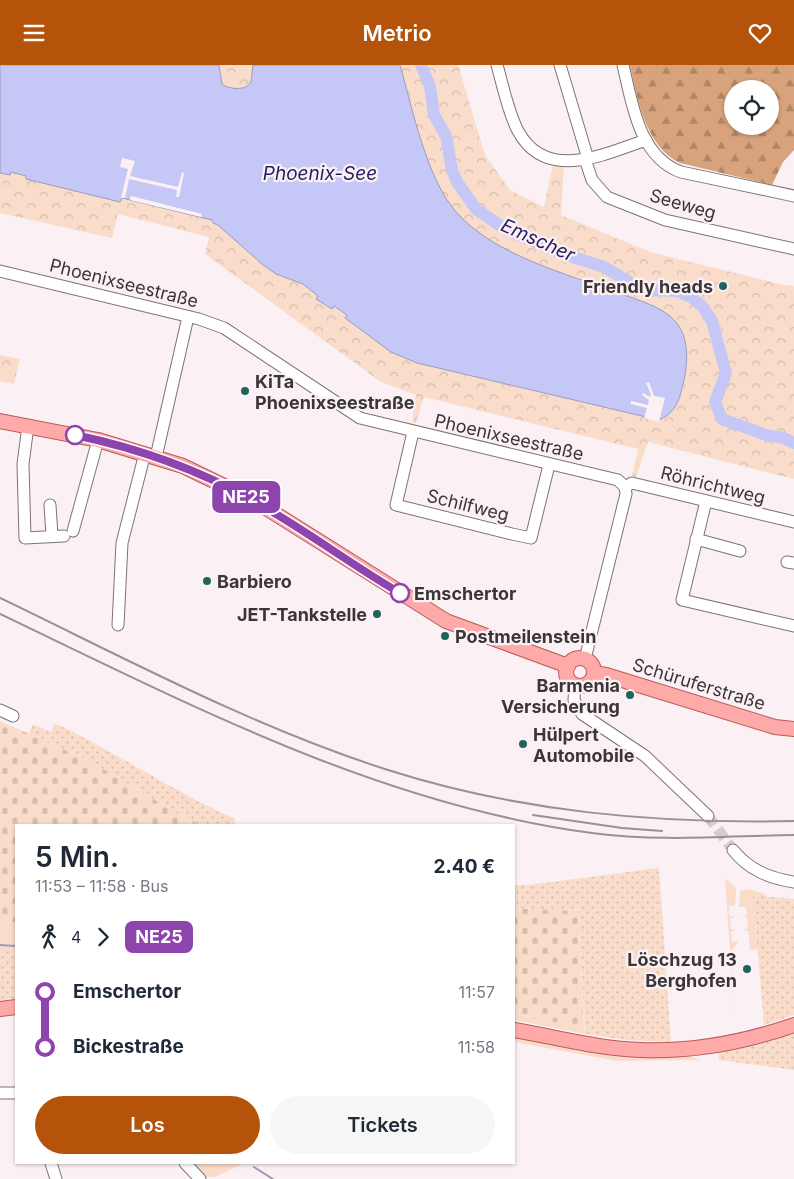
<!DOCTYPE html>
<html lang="de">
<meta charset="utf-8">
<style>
body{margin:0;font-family:Inter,sans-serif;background:#f6f6f7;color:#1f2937;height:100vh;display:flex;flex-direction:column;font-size:19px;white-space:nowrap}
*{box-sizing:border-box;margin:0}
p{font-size:16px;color:#747a83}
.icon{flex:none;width:28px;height:28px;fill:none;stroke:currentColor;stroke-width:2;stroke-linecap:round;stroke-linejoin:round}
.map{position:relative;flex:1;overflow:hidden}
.details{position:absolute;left:15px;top:759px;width:500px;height:340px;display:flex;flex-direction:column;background:#fff;border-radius:0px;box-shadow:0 1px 4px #0004}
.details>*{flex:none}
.badge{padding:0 10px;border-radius:8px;font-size:18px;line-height:32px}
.tools{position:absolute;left:724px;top:15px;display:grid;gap:10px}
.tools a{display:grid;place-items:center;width:55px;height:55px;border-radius:50%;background:#fff;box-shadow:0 1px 4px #0004;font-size:25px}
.map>.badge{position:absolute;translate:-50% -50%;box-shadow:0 0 0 2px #fff}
.legs{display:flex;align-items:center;gap:8px;height:55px;padding:0 20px;font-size:16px}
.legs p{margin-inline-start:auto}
.head{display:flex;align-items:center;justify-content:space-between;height:85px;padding:0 20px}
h1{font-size:28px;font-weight:600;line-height:38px}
.primary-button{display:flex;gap:10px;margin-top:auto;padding:10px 20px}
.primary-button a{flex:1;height:58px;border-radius:30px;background:#b45309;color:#fff;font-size:20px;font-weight:600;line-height:58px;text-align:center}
.primary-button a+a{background:#f6f6f7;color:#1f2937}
ul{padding:0 20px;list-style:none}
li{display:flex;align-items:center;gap:18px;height:55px;font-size:19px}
li i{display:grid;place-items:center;width:8px;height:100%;margin:0 6px;background:currentColor}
li i::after{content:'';width:12px;height:12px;margin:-6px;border:4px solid;border-radius:50%;background:#fff}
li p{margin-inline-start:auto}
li:first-child i{background:linear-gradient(#0000 50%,currentColor 0)}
li:last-child i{background:linear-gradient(currentColor 50%,#0000 0)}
header{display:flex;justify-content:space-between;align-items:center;height:65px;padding:0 20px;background:#b45309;color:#fff;font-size:22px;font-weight:600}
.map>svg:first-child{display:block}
.grass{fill:#f9dcc9}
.forest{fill:url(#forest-firs);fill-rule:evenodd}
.cemetery{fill:url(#cemetery-stones)}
.park{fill:url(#park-crowns)}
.garden{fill:url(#garden-dots)}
.water{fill:#c5c8f7;stroke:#9b9cbd}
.pier{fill:#fbf1f5}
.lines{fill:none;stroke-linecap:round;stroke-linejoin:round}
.stream{stroke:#9b9cbd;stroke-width:2}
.river{stroke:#c5c8f7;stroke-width:12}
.minor-tunnel{stroke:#d4cccf;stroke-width:11;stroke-dasharray:11 5.5;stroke-linecap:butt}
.minor-casing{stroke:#7c7377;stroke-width:13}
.major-casing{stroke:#b85c5b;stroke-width:16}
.minor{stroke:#fff;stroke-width:11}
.major{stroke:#fdaaa9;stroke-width:14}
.rail{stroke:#999294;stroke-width:2}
.line-1-casing{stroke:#fff;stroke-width:11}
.line-1{stroke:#8e44ad;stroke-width:8}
.poi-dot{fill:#1e665c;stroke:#fbf1f5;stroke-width:2}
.stop-1-dot{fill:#fff;stroke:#8e44ad;stroke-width:2.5}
.labels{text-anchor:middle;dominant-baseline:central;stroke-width:4.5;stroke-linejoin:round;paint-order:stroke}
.street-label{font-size:18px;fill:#3a3637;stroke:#fbf1f5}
.poi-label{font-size:18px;font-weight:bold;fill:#3a3637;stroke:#fbf1f5;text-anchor:end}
.stop-label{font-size:18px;font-weight:bold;fill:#3a3637;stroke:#fbf1f5;text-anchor:start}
.water-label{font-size:19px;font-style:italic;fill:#241c5e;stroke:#fbf1f5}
</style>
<header><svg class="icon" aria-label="menu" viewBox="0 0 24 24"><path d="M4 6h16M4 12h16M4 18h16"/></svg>Metrio<svg class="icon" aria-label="heart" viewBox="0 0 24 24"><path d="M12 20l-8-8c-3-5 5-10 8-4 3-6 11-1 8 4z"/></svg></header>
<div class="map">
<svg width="794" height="1114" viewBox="0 0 794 1114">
<defs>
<pattern id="forest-firs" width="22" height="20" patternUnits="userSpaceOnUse" patternTransform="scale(1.25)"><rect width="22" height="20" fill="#d8a27c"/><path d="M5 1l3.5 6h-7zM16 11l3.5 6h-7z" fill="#b08566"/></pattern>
<pattern id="cemetery-stones" width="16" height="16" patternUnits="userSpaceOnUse" patternTransform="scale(1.25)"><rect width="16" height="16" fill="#f9dcc9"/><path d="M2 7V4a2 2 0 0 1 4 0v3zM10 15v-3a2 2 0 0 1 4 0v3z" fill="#d6bdad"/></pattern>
<pattern id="park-crowns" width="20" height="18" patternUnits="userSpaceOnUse" patternTransform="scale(1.25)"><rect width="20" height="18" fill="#f9dcc9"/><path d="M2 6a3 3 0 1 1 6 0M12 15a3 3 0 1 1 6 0" fill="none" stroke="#d6bdad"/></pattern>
<pattern id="garden-dots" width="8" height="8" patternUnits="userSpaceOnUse" patternTransform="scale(1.25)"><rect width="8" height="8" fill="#f9dcc9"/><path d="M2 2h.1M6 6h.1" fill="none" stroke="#d6bdad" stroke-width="1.8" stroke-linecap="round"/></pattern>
</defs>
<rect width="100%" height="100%" fill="#fbf1f5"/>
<g class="grass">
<path d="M725,813l11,10 -1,17 -6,1v10l6,1 -5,2 1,10 5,1 -5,2 1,10h6l-7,10 5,81z"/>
<path d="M747,824l17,4 4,7 -13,23 3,26 -8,1 -2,-19 -5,-1 5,-2 -1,-11h-5l5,-2 -1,-8h-7l1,-16z"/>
<path d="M16,857v28h-16v-27z"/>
<path d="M514,949l70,14 1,6 -71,-14z"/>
<path d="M514,970l176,21 10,4 -83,1 -103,-19z"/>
<path d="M192,1098h52l-29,14h-9z"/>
</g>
<path class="forest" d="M630,0h164v85l-11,12 -11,23 -92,-22c-34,-16 -43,-64 -50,-98zM732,24h38v37h-38z"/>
<g class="cemetery">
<path d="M0,656l90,40 94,56 18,8h-186v97l-16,1z"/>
<path d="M514,843l64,3 6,117 -70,-14z"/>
</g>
<g class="park">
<path d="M0,0h458l27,90 25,35 34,17 9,-43 11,1 -3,50 89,37 134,33 10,1v193l-146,-37 -12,35 -4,-1 6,-27 -214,-52 -8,26 -4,-1 4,-27 -35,-13 -176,-128 4,-17 -91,-23 -6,24 -112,-25z"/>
<path d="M0,290l20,4 -6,25 -14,-3z"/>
</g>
<g class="garden">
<path d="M55,658c62,30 118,68 180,96v6h-33l-18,-8 -94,-56 -61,-27 4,-10 18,8z"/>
<path d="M659,803l12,174 -45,-2 -41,-6 -7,-123 -64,-3v-23h15z"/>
<path d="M753,830l41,4v116l-30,10z"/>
<path d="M0,885h16v48l-16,3z"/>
<path d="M794,968v37l-75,-10 -1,-7z"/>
</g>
<path class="water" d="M0,0h219l3,19c6,5 25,8 29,-3 1,-4 1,-11 2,-16h147c13,45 26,113 57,148 39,43 110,61 162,80 18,7 45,14 57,29 13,16 12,39 8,58 -4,18 -7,32 -25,40l-242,-57 -26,-11 -46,-34 2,-3 -13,-9 -2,3 -16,-10 2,-3 -15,-12 -27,-10 -14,-10 -44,-39 -5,-2 -1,-3 -90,-22 -2,4 -94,-23v-3l-15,-4 -1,3 -10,-2z"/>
<g class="pier">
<path d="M122,93l13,3 -5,15 48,11 4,-15 2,1 -5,24h-3l1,-7 -48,-11 -4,19h-4l7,-29 -8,-2z"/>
<path d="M131,131l71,18 -1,3 -71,-17z"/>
<path d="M649,317l5,14 11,2 -6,24 -15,-4 3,-10 -16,-4v-3l17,4 1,-5 -7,-5 1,-2 7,4 1,-3 -5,-11z"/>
</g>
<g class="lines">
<g class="stream">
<path d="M0,880l16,1"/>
<path d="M254,1102l19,12"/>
</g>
<path class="river" d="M421,0l9,21 4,29 12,21 6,34 5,12 19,27 29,20 56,24 43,14 34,20 10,3 29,1 14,6 12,10 9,14 14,52 -11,29 7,17 47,17 12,1 13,6"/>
<path class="minor-tunnel" d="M708,751l25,34"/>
<defs>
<g id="minor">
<path d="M497,0c6,21 11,47 21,66 28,52 87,23 128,9"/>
<path d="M560,0l28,94"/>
<path d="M623,0c9,38 16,92 58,107l113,24"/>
<path d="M585,94l7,21 15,17 58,23 129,29"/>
<path d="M0,206l199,48 25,9 136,90 258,62 7,7 1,7 -41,165"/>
<path d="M28,361l-5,38 2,74 39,-2"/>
<path d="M413,367l-17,73 116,29 19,4 18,-73"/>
<path d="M156,392l32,-140"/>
<path d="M625,422l7,-4 162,39"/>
<path d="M706,436l-24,99 112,26"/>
<path d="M50,440l2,31"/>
<path d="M73,466l25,-91"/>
<path d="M696,474l44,12"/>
<path d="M787,497l7,1"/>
<path d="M118,560l4,-82 23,-90"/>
<path d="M575,620l-1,15 8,14 63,42 63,60"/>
<path d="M0,645l13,6"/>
<path d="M733,785c16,20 36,28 61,32"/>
<path d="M0,1028h16"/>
<path d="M51,1098l5,16"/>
<path d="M185,1098l15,16"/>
</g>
<g id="major">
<path d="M0,356l98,19 85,26 72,35 191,120 122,45"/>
<circle cx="580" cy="607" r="14"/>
<path d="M594,608l12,2 169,52 19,2"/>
<path d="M0,944l16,-2"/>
<path d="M514,965c42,7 85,19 127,20 53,2 104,-8 153,-25"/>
</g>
</defs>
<use href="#minor" class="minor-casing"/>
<use href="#major" class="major-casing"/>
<use href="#minor" class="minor"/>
<use href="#major" class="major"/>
<g class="rail">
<path d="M0,533c127,61 253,129 388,172 132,42 268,54 406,51"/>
<path d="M0,549c190,91 381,191 592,219 67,9 135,3 202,2"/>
<path d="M533,750l89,13 40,3"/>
</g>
</g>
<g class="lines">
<defs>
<path id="line-1" d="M75,370c62,13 122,34 177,65 51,28 98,64 148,93"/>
</defs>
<use href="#line-1" class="line-1-casing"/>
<use href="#line-1" class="line-1"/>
</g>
<g class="poi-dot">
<circle cx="723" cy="221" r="5"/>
<circle cx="245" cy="326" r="5"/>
<circle cx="207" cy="516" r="5"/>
<circle cx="377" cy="549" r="5"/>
<circle cx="445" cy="571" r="5"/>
<circle cx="630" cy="630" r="5"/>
<circle cx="523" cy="679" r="5"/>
<circle cx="747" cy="904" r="5"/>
</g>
<g class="stop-1-dot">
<circle cx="75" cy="370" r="9"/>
<circle cx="400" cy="528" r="9"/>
</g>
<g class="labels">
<g class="street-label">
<text transform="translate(683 139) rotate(16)">Seeweg</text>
<text transform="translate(124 218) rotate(14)">Phoenixseestraße</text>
<text transform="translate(509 372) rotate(13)">Phoenixseestraße</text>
<text transform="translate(713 420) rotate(14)">Röhrichtweg</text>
<text transform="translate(468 440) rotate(14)">Schilfweg</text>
<text transform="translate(699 619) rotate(17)">Schüruferstraße</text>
</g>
<g class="poi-label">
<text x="713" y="221">Friendly heads</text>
<text x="255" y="316" text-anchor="start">KiTa<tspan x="255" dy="21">Phoenixseestraße</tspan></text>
<text x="217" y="516" text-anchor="start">Barbiero</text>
<text x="367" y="549">JET-Tankstelle</text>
<text x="455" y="571" text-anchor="start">Postmeilenstein</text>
<text x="620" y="620">Barmenia<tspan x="620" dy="21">Versicherung</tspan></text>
<text x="533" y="669" text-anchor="start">Hülpert<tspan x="533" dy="21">Automobile</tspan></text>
<text x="737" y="894">Löschzug 13<tspan x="737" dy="21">Berghofen</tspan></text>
</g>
<g class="stop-label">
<text x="414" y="528">Emschertor</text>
</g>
<g class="water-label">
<text x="320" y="108">Phoenix-See</text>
<text transform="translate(538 175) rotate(24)">Emscher</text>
</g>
</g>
</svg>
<div class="tools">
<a><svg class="icon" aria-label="locate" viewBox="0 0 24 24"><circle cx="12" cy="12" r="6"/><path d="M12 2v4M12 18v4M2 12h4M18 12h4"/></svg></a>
</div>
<b class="badge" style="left:246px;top:432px;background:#8e44ad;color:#fff">NE25</b>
<section class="details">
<div class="head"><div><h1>5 Min.</h1><p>11:53 – 11:58 · Bus</p></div><b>2.40 €</b></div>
<div class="legs"><svg class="icon" aria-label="walk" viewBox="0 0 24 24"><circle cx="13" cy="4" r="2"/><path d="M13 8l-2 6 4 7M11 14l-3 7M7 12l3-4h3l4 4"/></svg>4<svg class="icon" aria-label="forward" viewBox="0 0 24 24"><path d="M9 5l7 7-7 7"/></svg><b class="badge" style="background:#8e44ad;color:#fff">NE25</b></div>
<ul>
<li><i style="color:#8e44ad"></i><b>Emschertor</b><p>11:57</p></li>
<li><i style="color:#8e44ad"></i><b>Bickestraße</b><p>11:58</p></li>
</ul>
<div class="primary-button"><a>Los</a><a>Tickets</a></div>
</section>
</div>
